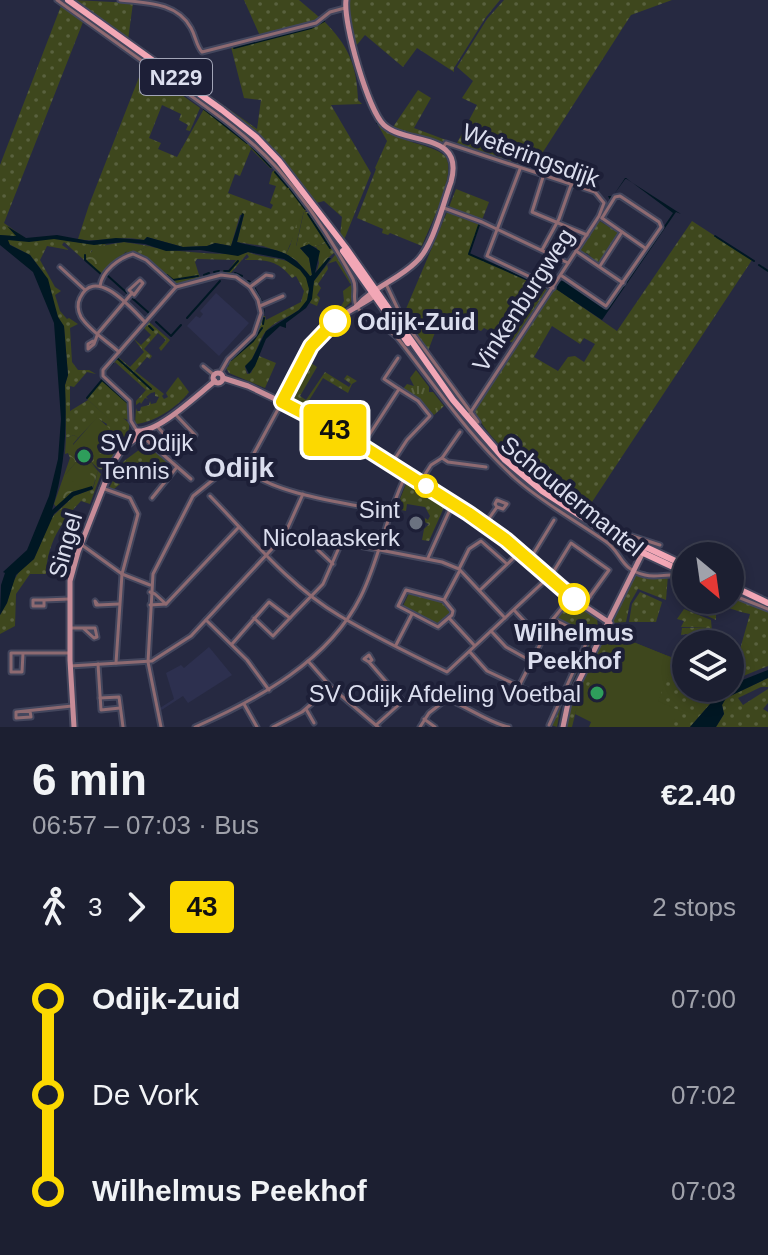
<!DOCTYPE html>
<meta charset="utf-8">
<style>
body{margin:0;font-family:Arial,sans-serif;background:#292c3d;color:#f1f3f6;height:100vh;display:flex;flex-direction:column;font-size:30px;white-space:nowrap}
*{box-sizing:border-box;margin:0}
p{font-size:26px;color:#a0a2ab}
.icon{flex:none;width:44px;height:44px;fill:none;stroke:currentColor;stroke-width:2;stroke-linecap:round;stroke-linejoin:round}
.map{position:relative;height:727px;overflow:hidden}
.sheet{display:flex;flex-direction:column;background:#1c1f31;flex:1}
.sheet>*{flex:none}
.badge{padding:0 16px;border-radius:6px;font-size:28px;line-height:52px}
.needle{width:52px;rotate:151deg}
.fabs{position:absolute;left:672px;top:542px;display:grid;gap:16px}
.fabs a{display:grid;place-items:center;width:72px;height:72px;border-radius:50%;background:#1c1f31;box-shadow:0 4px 12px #0003,0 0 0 2px #3a3d4d;font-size:40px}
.map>.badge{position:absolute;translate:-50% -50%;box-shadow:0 0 0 4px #fff}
.legs{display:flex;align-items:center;gap:12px;height:88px;padding:0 32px;font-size:26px}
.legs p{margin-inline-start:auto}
.headline{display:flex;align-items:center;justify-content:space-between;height:136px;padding:0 32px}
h1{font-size:44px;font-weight:700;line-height:60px}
ul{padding:0 32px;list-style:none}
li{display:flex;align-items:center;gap:28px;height:96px;font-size:30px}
li i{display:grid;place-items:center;width:12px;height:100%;margin:0 10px;background:currentColor}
li i::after{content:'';width:20px;height:20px;margin:-10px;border:6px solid;border-radius:50%;background:#1c1f31}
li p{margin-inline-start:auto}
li:first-child i{background:linear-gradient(#0000 50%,currentColor 0)}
li:last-child i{background:linear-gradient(currentColor 50%,#0000 0)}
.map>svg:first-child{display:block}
.built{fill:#2d304f}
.grass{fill:url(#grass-dots);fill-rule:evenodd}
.forest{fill:url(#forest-crowns)}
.park{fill:url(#park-tufts)}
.pitch{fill:#3e471d}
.water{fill:#001723}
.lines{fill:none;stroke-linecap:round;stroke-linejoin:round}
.stream{stroke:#001723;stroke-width:2}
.street-casing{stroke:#43465d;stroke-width:7}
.secondary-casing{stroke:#43465d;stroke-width:9}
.primary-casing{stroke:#43465d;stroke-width:10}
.street{stroke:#8e6a71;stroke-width:3}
.secondary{stroke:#c78c98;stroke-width:5}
.primary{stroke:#f2a7b6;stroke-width:6}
.line-1-casing{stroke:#fff;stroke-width:18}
.line-1{stroke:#fcd900;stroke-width:12}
.stop-1-dot{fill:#fff;stroke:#fcd900;stroke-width:4}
.leisure-dot{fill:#2e9e5b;stroke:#1d1f37;stroke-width:3}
.worship-dot{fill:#6b7280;stroke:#1d1f37;stroke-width:3}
.labels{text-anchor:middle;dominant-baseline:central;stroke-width:8;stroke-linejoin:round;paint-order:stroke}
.shield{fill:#1d1f37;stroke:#a2a5b7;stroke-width:2}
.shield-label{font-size:22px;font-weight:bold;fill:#dbdeee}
.street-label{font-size:24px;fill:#dbdeee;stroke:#1d1f37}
.stop-label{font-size:24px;font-weight:bold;fill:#dbdeee;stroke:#1d1f37;text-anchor:start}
.poi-label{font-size:24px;fill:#dbdeee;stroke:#1d1f37;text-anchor:end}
.quarter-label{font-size:28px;font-weight:bold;fill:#dbdeee;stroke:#1d1f37}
</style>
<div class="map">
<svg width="768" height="727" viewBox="0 0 768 727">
<defs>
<pattern id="grass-dots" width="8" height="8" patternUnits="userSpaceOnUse" patternTransform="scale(2)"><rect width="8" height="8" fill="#3e471d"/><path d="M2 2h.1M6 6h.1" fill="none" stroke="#59613e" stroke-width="1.8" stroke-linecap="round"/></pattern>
<pattern id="forest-crowns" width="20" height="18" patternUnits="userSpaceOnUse" patternTransform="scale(2)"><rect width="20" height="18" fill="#3e471d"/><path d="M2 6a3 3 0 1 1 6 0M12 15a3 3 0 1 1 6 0" fill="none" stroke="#59613e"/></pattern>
<pattern id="park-tufts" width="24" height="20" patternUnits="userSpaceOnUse" patternTransform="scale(2)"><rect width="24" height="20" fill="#3e471d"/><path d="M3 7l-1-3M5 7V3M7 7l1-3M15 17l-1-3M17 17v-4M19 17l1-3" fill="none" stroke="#59613e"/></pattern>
</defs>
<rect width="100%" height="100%" fill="#262941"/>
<g class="built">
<path d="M216,293l33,30 -30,33 -32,-30 9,-10 4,2 3,-4 -3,-3z"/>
<path d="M209,647l23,28 -44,28 -5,-7 -23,15v-3l14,-9 -8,-26 15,-8 3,3z"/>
</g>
<g class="grass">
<path d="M73,0l60,3 -5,37 -3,-4z"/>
<path d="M244,0h55l20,17 -4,4 -55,15z"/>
<path d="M350,0h150l-14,17 -32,51v4l-37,-24 -14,19 -38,-32 -9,11 -6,-23z"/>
<path d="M504,0h168l-41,15 -99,154 -75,-26 20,-38 -15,-7 11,-17 -16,-14 30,-48z"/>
<path d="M61,6l22,16 -79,201 21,15 -25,-3v-70z"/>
<path d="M323,20c25,25 34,45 35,80l4,4 -31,1 40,68 -27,67 -4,-4 2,-19 -18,-16 -8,2 -48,-58 -61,-49 2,-1 48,34 4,-29 -17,-2 -13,-51 82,-20z"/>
<path d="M143,67l57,41 -10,23 -4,-1 2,-5 -9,-5 2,-6 -19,-9 -13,33 12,5 -3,6 19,8 28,-50 44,35v4l3,-1 20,22 -1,2 -20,-20 -11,27 -5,-2 -7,19 43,16 2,-4 -3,-2 6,-17 -7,-2 3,-12 4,-3 31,39 -2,4h4l45,72 -3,18 -9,8 -2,-2 4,-7 -1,-10 8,-6 -15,-24 -9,3 1,5 -10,15 3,4 -4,7 3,3 -3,8 -7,-3 4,-22 21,-26 -1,-2 -6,5 -2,-15 -9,3 -21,1 8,-36 -18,43 -23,-8 -26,-4 7,-27h-4l-9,31 -16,-3 -8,3 -24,1 -36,-10 -3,3c-22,-5 -44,3 -66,-1l11,-34z"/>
<path d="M418,90l13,8 -17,30 32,12 -6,3 -47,-16z"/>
<path d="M377,123c12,13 28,17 45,22 8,3 17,5 23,11 13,16 -16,72 -23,90l-32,-13 -2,2 -6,-2 1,-4 -26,-11 19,-49 -1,-1 12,-27z"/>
<path d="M456,189l33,13 -7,18 -33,-13z"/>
<path d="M447,212l33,13 -11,29 80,37 -34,53 -31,-16 -3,3 -39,-17 -14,37 -25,-35z"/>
<path d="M598,220l21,13 -21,31 -11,-11 -3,2 -6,-4z"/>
<path d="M692,221l60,39 -166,251c-32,-20 -98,-66 -111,-100l80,-123 62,43zM552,326l28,18 4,-6 11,6 -11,18 -9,-6 -7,1 -10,14 -24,-14z"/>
<path d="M14,239c16,5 28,-2 44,0 18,3 33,6 51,4l-18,8 1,4 16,14 -6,7 -38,-34 -2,3 7,5 -22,-4 -7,14 15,27 6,4 -6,4 5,16 7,8 2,-1 9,6 -8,4 2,34 6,8h11l7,4 -9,-2 -13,15 -4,-1v25l18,-11 28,25 -30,-27 17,-19 27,24v18l-7,-3 6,5c1,9 -2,12 -9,20l7,-5 -7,7 8,-4 -11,8 -11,25 -1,-4 -6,-1 -8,-7 16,-38 -10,-6 -19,20 -4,-3 -8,3 -1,-53 3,-10 -4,-48 -6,-10 -15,-45 -13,-17 -23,-12 1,-3z"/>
<path d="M149,246c13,5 88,11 99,6 19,9 56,1 61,35 1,8 -2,17 -9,22 -10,8 -23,11 -32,20 -11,11 -11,28 -23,38l2,7 4,-1 8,-17 17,7 -11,25 -36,-15 -3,-5 3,-2 -1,-4 29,-29 5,-17h3l1,4 35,-18 3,-11 -8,-15 -4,2c-15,-18 -25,-18 -47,-18l4,-3 -2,-3 -17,20 -7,-1v-3h6l7,-10 -39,-1 -2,3 5,16 -23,7 -29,-26 -15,-8 -6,3 -1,-2 4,-5 8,4z"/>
<path d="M148,321l22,19 -9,11 -2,-3 7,-8 -8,-7 -14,16 8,7 -2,3 -3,-2 -12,14 29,23 -2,2 2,3 4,-2 -2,-4 12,-16 11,15c-11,15 -36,31 -54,32l1,-16 1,3h3l1,-4 8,-2 1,-4 1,3 5,-1 3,-6 -4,-1v-4l-4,1 -5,4 2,2 -3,-1 -4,6 -1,-2 -4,3v-4l10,-11 -31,-28 -10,11v-4l12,-13 13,11 14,-15 -11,-14 2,-2v4l6,5 10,-10 -8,-8z"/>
<path d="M308,361l9,6 -17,29 6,4 19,-28 24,15 2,-3 -7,-5 3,-4 10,6 -5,3 -4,9 -25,-15 -15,24 34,21 -2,3 -51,-25z"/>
<path d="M147,444l22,20 -20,-1 -20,12 -12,3 -2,5 5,1 -6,5 -5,-1 15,-27z"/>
<path d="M98,471l3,3 -11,30 -9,-3c-20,21 -34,43 -35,73h-16l-14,20 -1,32 -15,8v-19l7,-12 6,-21 6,-10 15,-13 18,-42 22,-21 19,-7z"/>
<path d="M412,481l34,22 -17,38 -7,-1 2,-11 5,-5 -5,-2 1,-4 3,2 2,-4 -5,-9 -18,-3 -1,7 -10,-2 10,-25z"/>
<path d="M637,574l10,4 21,-3 -2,25 -28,-11 -8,14 -4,19 -15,1 21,-44z"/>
<path d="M640,592l22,10 -6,20h-27l3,-18z"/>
<path d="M409,593l31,8 11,11 -1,5 -11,7 -36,-18z"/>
<path d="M730,597l38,14v55l-37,15 19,-67c-13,-2 -20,-7 -34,-9v15l-30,-14 4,-6h40z"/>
<path d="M572,600l25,18 1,10 -37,78 -4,21 -6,-2 9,-18 -1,-4 34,-68 -33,-16 -2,1 -1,-4z"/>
<path d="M684,609l27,11 2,24h-14l1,-4 -14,-6 -5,1 1,-7 29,-1h-30l3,-6 -7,-2z"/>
<path d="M606,633l9,2 -34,78 -6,1 2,-7 -5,20h-6l5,-20z"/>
<path d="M617,636l69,27v25h27l4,8 -27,31h-85z"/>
<path d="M768,678v9h-7l-23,11 5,7 25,-16v14l-5,6 5,3v15h-52l8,-13 -2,-9 4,-7z"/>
</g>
<g class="forest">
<path d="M301,208l3,2 -8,36 11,-4 10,4 9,-3 4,7 -2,8 -12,16 3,-11 -2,-15 -8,-4 -9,4 9,10 3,17 -2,1 -13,-15 -11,-7 4,-8z"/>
<path d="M124,242l25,4 -11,5 -8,-3 -22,21 -8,2 -14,-12 9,-12z"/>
<path d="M74,435l4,3 -5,6 4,17 -12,14 20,-16 13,12 -5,16 -21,5 -15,16 -3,-4 16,-46 -2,-5 -3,1 1,-16z"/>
</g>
<path class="park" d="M416,370l13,17v5h4l11,14 -10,9 -15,-16 -16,-10 4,-5 7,2 -4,-8z"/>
<g class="pitch">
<path d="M97,417l14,13 -13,15 5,5 -12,12 7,9 -13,-12 -4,5 10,10 -12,13 -14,-12 12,-14 -10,-9z"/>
<path d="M614,634l61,25 -17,42 25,11 -17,15h-77l2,-5 -16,-8z"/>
</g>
<g class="water">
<path d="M625,178l56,36 -5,-2 -74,108 -46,-31 3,-7 5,-2 43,30 66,-97 -47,-35 -16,22 -2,-4h5z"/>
<path d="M242,213l2,1 -7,28c35,10 47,1 73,34l2,-1 -3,-17 -9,-10 9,-4 11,7 -5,22 13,-15h3l-17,23 -2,18 -6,9 -20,15v5l-6,-2 -14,13 -11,27 -6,8 -4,-8 7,-7 14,-28 33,-21 8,-10 2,-11 -3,-11 -6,-8 -16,-11 -36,-7 -10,4 -38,-6 -34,1 -21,-7 -21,-2 -30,3 -40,-6 -25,3 -21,-2 2,5 20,10 18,24 10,38 6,9 4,49 -3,10c2,44 0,84 -13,125l20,-18 20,-6 1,3 -19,7 -20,18 -20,45 -18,16 -9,28 -7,12 1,-30 4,-12 -2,-1 24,-22 22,-54 9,-37 3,-40 -7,-96 -21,-51 -33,-27v-10l16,1 -9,-10 19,12 31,-3 32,6 27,-3 28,2 3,-3 36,10 24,-1 8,-3 16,3z"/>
<path d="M768,670v8l-42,20 -4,7 2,9 -8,13h-26l34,-39h6v-3z"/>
</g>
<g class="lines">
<g class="stream">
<path d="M234,48l77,-20 13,-7"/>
<path d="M204,109l43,34"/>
<path d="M377,123l19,12"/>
<path d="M410,139l8,3"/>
<path d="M251,146l20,21"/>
<path d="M275,172l13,15"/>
<path d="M290,189l15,20"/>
<path d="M308,214l22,34"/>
<path d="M479,225l-10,29 80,35"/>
<path d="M715,236l39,25"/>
<path d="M85,255v5l17,15 20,-19"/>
<path d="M759,265l9,6"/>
<path d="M224,271h5l9,-10"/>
<path d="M214,272l5,-1"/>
<path d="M235,273l7,3"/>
<path d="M167,275l6,5 25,-4"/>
<path d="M204,275l5,-2"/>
<path d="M108,276l19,17"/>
<path d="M248,281l2,1"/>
<path d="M254,287l8,15"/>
<path d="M132,298l17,15"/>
<path d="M263,308l1,5"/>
<path d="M187,318l33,-37"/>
<path d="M156,322l15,14 10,-11"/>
<path d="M263,324l1,-6"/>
<path d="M149,326l4,4"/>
<path d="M100,339l14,12"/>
<path d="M231,360l22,-19 9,-13"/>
<path d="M114,361l3,-3 34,31"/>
<path d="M106,370l7,-7"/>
<path d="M87,398l15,-18 27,24"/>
</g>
<defs>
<g id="street">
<path d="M57,0c38,27 75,54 113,81 38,27 77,53 108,88 29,33 54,71 75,110 5,10 -2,19 4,28 11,17 30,17 42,33 37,47 71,98 117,139 27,24 59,41 89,62 17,11 14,28 40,34 14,4 22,-4 41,3"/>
<path d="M120,0c26,3 57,2 71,28 5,9 5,17 11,24l114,-29 14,-11 15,-4"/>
<path d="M444,146l2,-3 149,49 9,11 -5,13 -129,197"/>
<path d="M520,169l-33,87 66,32"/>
<path d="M543,177l-11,35 55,23"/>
<path d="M444,208l38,14 86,41"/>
<path d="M602,218l43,30"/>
<path d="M542,250l17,-31 12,-34"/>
<path d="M576,251l47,32"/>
<path d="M600,266l22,-34"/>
<path d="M60,267l25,23"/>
<path d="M562,276l44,30 55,-79 -2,-5 -39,-26 -5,1 -13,21"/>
<path d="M140,280l3,3 -9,12 -5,-5z"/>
<path d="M386,284l17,36 75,102"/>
<path d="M100,286c2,-15 19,-28 33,-32l13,6 30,27"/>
<path d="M250,287l16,-12 6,1"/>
<path d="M260,306l23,-10"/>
<path d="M93,341l-5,3v5l6,-5 4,-11 34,-40"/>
<path d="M119,352c-12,-11 -30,-22 -38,-35 -3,-6 -4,-13 -1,-19 15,-33 52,11 65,24"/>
<path d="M398,358l-14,21 15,10"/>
<path d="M203,366l11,9"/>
<path d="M176,415l19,20"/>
<path d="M157,426l13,15"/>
<path d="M137,431l-6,-10 -1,-20 -27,-25v-6l73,-83 45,-12 15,2 14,10 8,13 3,13 -7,21 -26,25 -8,14"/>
<path d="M143,437l48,42"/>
<path d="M362,446l37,-57 19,12 12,15 -23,24 -15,23"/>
<path d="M442,458l18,-26"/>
<path d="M247,469c25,26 107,35 144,43"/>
<path d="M420,482l11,-17 11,-7 6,4 38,5"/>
<path d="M102,488l28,10 8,16 -16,60 -6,89"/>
<path d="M210,496c40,41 79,90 130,120 35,21 72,39 107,56l105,-98 19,-31 38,27 -26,36"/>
<path d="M152,498l25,-31"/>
<path d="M589,515l37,19 34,11"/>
<path d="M485,524l12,-17 -2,-3 2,-4 10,4 -4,5 -6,-2"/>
<path d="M82,545l40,29 28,11"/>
<path d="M428,558l25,-55"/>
<path d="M529,561l25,-41"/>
<path d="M333,564l-15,-14 5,-11 119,23 17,7 46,49"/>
<path d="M459,569l10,-20 12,-8 26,23"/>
<path d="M552,575l18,12 20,10"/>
<path d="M406,590l38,10 9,11 -1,4 -14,12 -40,-21z"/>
<path d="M480,590l40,-38"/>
<path d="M150,592l5,2 11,10 -16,1"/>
<path d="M730,594l38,15"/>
<path d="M44,600h-11v6h11v-6l25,-1"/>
<path d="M444,600l15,-28"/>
<path d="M166,604l72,-76"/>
<path d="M98,605l-3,-4 1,4h2l21,-1"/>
<path d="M514,610l13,14 18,9"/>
<path d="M290,618l33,-34 18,-41"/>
<path d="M449,618l25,27"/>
<path d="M206,620l41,40 22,30"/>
<path d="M71,628h12l11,10 3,-1 -2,-9h-12"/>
<path d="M491,631l15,16 25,14"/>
<path d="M232,644l37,-42 21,16 -17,18 -19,-18"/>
<path d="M396,645l16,-31"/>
<path d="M470,652l17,19 70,33"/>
<path d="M536,652l36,18"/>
<path d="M23,653l-1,19h-11v-19h59"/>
<path d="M308,661l23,26 47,40"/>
<path d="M369,662l-5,-3 5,-4 3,5 -3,2 34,39 -27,24"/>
<path d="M98,664l3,46 19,-2"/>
<path d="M70,666l82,-5 39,-25 93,-100 19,-42"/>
<path d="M519,686l34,-67 18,-22"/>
<path d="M100,698l19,-1 4,30"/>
<path d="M244,704l13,23"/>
<path d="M306,709l8,14"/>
<path d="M30,711l1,6 -15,1v-6l56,-6"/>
<path d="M424,719l11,8"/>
<path d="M549,725l40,-88 -36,-18"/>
<path d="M161,727l-13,-65 5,-88 40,-78 26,-21 10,-5 17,-2 36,-66"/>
<path d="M195,727c63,-28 134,-66 166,-131 19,-38 25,-82 45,-121"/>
<path d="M273,727l29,-15 29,-25"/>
<path d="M420,727l9,-14 18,-14c19,7 46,26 62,28"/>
</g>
<g id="secondary">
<path d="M346,0c-3,23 22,110 38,125 23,21 81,6 67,57 -8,22 -18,65 -35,80 -18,18 -43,25 -60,45"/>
<circle cx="218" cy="378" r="5"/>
<path d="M223,378l25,8 71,34 149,93 38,27 71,61 33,22"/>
<path d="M282,402c13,-26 24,-55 46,-76 15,-13 32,-20 48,-31"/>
<path d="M143,431l-1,7h-6l1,-7c21,2 60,-36 78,-50"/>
<path d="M74,727l-4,-67v-79l8,-29 34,-87 10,-16 14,-11"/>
<path d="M563,727l5,-24 77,-155"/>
</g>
<g id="primary">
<path d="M68,0l154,110 34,27 23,24 67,87 107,152 52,60 37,31 42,27 102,48"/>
<path d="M343,251l65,92"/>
<path d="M593,525l29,18 64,30"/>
<path d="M730,585l38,18"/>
</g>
</defs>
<use href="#street" class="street-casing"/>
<use href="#secondary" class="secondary-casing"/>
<use href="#primary" class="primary-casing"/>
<use href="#street" class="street"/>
<use href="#secondary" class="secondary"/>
<use href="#primary" class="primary"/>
</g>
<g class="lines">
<defs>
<path id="line-1" d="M335,321l-24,25 -29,56 58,30 128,81 38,27 68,59"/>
</defs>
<use href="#line-1" class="line-1-casing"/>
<use href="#line-1" class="line-1"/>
</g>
<g class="stop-1-dot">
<circle cx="335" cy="321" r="14"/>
<circle cx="426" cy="486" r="10"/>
<circle cx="574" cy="599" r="14"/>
</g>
<g class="leisure-dot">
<circle cx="84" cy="456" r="8"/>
<circle cx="597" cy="693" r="8"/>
</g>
<circle class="worship-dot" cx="416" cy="523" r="8"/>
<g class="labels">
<rect class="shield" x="140" y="59" width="72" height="36" rx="6"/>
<g class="shield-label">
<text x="176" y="77">N229</text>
</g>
<g class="street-label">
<text transform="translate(531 155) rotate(20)">Weteringsdijk</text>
<text transform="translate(523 300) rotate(-57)">Vinkenburgweg</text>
<text transform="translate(572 496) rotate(39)">Schoudermantel</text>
<text transform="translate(65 545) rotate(-74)">Singel</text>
</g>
<g class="stop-label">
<text x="357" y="321">Odijk-Zuid</text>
<text x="574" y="632" text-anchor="middle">Wilhelmus<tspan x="574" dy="28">Peekhof</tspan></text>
</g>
<g class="poi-label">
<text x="100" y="442" text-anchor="start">SV Odijk<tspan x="100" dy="28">Tennis</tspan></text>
<text x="400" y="509">Sint<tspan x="400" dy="28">Nicolaaskerk</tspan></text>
<text x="581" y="693">SV Odijk Afdeling Voetbal</text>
</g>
<g class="quarter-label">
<text x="239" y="467">Odijk</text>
</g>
</g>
</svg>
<div class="fabs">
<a><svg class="needle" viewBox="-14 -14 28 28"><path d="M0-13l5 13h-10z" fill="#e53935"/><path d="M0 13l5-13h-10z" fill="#a0a2ab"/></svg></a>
<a><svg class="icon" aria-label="layers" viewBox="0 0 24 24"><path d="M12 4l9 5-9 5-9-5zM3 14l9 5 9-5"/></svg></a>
</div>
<b class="badge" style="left:335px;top:430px;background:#fcd900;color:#111">43</b>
</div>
<section class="sheet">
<div class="headline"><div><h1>6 min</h1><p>06:57 – 07:03 · Bus</p></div><b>€2.40</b></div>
<div class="legs"><svg class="icon" aria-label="walk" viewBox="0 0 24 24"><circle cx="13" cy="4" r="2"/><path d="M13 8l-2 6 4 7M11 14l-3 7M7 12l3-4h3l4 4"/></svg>3<svg class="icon" aria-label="forward" viewBox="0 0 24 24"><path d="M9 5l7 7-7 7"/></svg><b class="badge" style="background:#fcd900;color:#111">43</b><p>2 stops</p></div>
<ul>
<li><i style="color:#fcd900"></i><b>Odijk-Zuid</b><p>07:00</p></li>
<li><i style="color:#fcd900"></i><span>De Vork</span><p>07:02</p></li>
<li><i style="color:#fcd900"></i><b>Wilhelmus Peekhof</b><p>07:03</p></li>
</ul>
</section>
